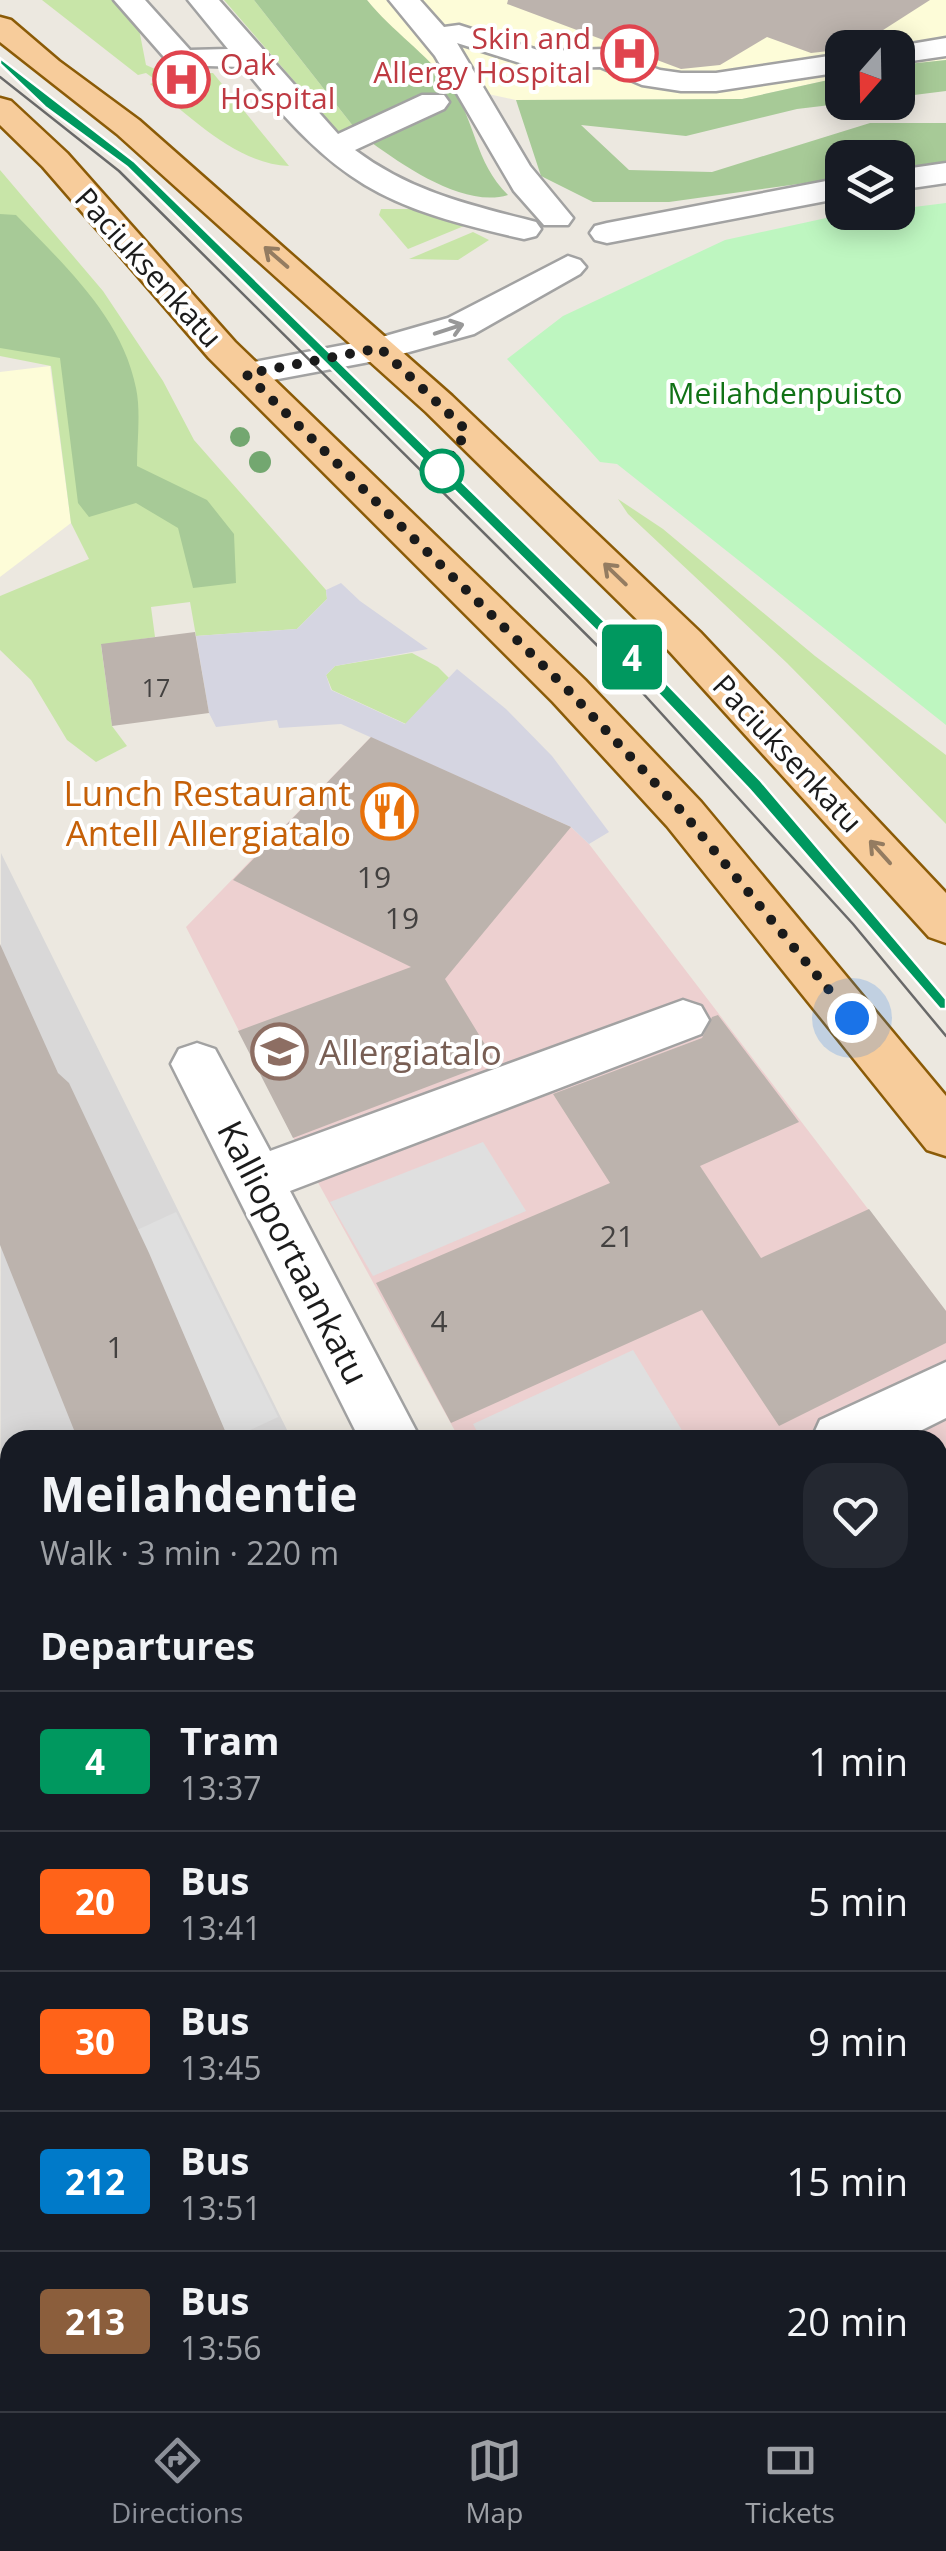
<!DOCTYPE html>
<meta charset="utf-8">
<style>
body{margin:0;font-family:"Open Sans",sans-serif;background:#242831;color:#f1f3f6;height:100vh;display:flex;flex-direction:column;font-size:38px;white-space:nowrap}
*{box-sizing:border-box;margin:0}
p{font-size:32px;color:#9ea1a6}
.icon{flex:none;width:55px;height:55px;fill:none;stroke:currentColor;stroke-width:2;stroke-linecap:round;stroke-linejoin:round}
.map{position:relative;flex:1;overflow:hidden}
.drawer{position:absolute;left:0px;top:1430px;width:948px;height:982px;display:flex;flex-direction:column;background:#171b24;border-radius:30px 30px 0 0;box-shadow:0 5px 25px #0003}
.drawer>*{flex:none}
.badge{padding:0 20px;border-radius:8px;font-size:35px;line-height:65px}
.needle{width:65px;rotate:200deg}
.fabs{position:absolute;left:825px;top:30px;display:grid;gap:20px}
.fabs a{display:grid;place-items:center;width:90px;height:90px;border-radius:20px;background:#171b24;box-shadow:0 5px 25px #0003;font-size:50px}
.you{position:absolute;width:50px;height:50px;margin:-25px;border:8px solid #fff;border-radius:50%;background:#1a73e8;box-shadow:0 0 0 15px #1a73e833}
.map>.badge{position:absolute;translate:-50% -50%;box-shadow:0 0 0 5px #fff}
h2{padding:0 40px;font-size:38px;line-height:90px}
.round{display:grid;place-items:center;flex:none;width:105px;height:105px;border-radius:30px;background:#242831}
.summary{display:flex;align-items:center;justify-content:space-between;height:170px;padding:0 40px}
h1{font-size:48px;font-weight:700;line-height:75px}
ul{padding:0;list-style:none}
li{display:flex;align-items:center;gap:30px;height:140px;padding:0 40px;border-top:2px solid #363941}
li div{flex:1}
li b{display:block;font-size:38px}
li em{font-style:normal}
li .badge{min-width:110px;font-weight:700;text-align:center}
.menu{display:flex;justify-content:space-around;align-items:center;height:140px;border-top:2px solid #363941;background:#171b24;font-size:28px;color:#9ea1a6}
.menu a{display:grid;justify-items:center;gap:5px}
.menu .active{color:#8c9099}
.map>svg:first-child{display:block}
.residential{fill:#d9d8d8}
.commercial{fill:#edd0d0}
.education{fill:#fdfcd8}
.grass{fill:#c8e5a8}
.forest{fill:#a7ca97}
.park{fill:#bef6c0}
.parking{fill:#dfdfdf}
.plaza{fill:#d5d5e1}
.building{fill:#bcb3ad}
.lines{fill:none;stroke-linecap:round;stroke-linejoin:round}
.minor-casing{stroke:#a2a2a2;stroke-width:5}
.major-casing{stroke:#8b5b07;stroke-width:5}
.minor{fill:#fff;fill-rule:evenodd}
.major{fill:#f7cc9b;fill-rule:evenodd}
.tram{stroke:#696969;stroke-width:2.5}
.tree{fill:#73a770}
.oneway{stroke:#947c61}
.oneway2{stroke:#989898}
.line{fill:#00985f;stroke:#fff;stroke-width:2.5}
.walk{stroke:#1b1b1b;stroke-width:10;stroke-dasharray:0 18}
.stop-dot{fill:#fff;stroke:#00985f;stroke-width:5}
.labels{text-anchor:middle;dominant-baseline:central;stroke-width:8;stroke-linejoin:round;paint-order:stroke}
.far-number-label{font-size:25px;fill:#434140}
.far-health-label{font-size:30px;fill:#be3a42;stroke:#fff;text-anchor:end}
.far-street-label{font-size:30px;fill:#1b1b1b;stroke:#fff}
.far-park-label{font-size:30px;fill:#107215;stroke:#fff}
.number-label{font-size:30px;fill:#434140}
.food-label{font-size:35px;fill:#c56008;stroke:#fff;text-anchor:end}
.education-label{font-size:35px;fill:#785e54;stroke:#fff;text-anchor:start}
.street-label{font-size:35px;fill:#1b1b1b;stroke:#fff}
</style>
<div class="map">
<svg width="946" height="2411" viewBox="0 0 946 2411">
<rect width="100%" height="100%" fill="#ece8e0"/>
<path class="residential" d="M1,853l291,587h-282v962l485,1 -19,8h-476z"/>
<path class="commercial" d="M371,737l200,90 18,17 357,467v896l-8,5v-772h-478l-166,-301 -108,-212z"/>
<g class="education">
<path d="M367,0h579v60l-48,5v-17h-56v29l-100,22 -226,1 -65,-14 -66,-64z"/>
<path d="M50,366l21,157 -71,54v-205z"/>
</g>
<g class="grass">
<path d="M42,0h73l24,29 7,36 18,8h49l76,93c-51,-1 -101,-51 -139,-82l7,-3 -11,-8 -8,2z"/>
<path d="M224,0h30l103,131 -17,3z"/>
<path d="M0,170l103,121 60,90 31,59 132,150 1,9 -30,30 -101,7 -6,-34 -39,5 4,30 -54,8 11,81 15,20 -31,16 -29,-22 -36,-60 -31,-30v-54l89,-37 -18,-36 -20,-157 -51,-10z"/>
<path d="M381,209h30l53,17 -56,23 -29,-34z"/>
<path d="M473,232l16,8 -31,20 -49,-1z"/>
<path d="M618,499l45,30 152,127 131,99v69l-159,-161 -159,-149z"/>
<path d="M412,653l26,14 11,11 -43,46 -74,-34 -6,-15 9,-9z"/>
</g>
<g class="forest">
<path d="M254,0h113c25,31 60,54 83,85 26,35 24,77 58,110 -43,13 -101,-27 -136,-52l75,-36 -14,-13 -76,37z"/>
<path d="M946,60v31l-48,6v-32z"/>
<path d="M842,77v25l5,1 -50,6 -111,27 -105,-11 48,45 83,2 158,-49h76v42l-48,6v-13h-56v20l-173,24h-76l-52,-26 -25,-76 226,-1z"/>
<path d="M0,214l16,1c48,50 106,102 120,173 5,24 1,53 1,78l70,34 27,34 2,49 -43,5 -15,-60 -42,-25 -47,14 -11,-14 -18,-145 -60,-10z"/>
</g>
<path class="park" d="M946,203v522l-329,-261 -17,-2 -93,-103 56,-43 162,-76 115,-25 58,-3v-3z"/>
<g class="parking">
<path d="M483,1142l43,69 -153,65 -43,-74z"/>
<path d="M176,1212l102,205 -49,23 -92,-210z"/>
<path d="M633,1350l50,82 -17,8h-184l-9,-16z"/>
</g>
<path class="plaza" d="M341,583l19,18 68,48 -93,17 -9,9 5,15 74,34 52,-55 49,40 46,47 57,76 -20,12 -18,-17 -230,-103 -62,4 -2,-8 -61,7 -7,-14 -13,-77 101,-7 30,-30 -1,-9z"/>
<g class="building">
<path d="M508,0h422l-75,48 -44,5 -44,-16 -47,28 -39,4 -174,-65z"/>
<path d="M195,632l14,81 -97,13 -11,-82z"/>
<path d="M371,737l200,90 -126,152 50,82 -202,77 -55,-107 173,-64 -178,-87z"/>
<path d="M0,944l58,129 11,10 80,170 80,187h-151l-78,-195z"/>
<path d="M718,1015l81,107 -99,44 61,92 108,-49 77,102v32l-167,83 -77,-116 -251,113 -75,-140 234,-100 -57,-89 149,-56 10,-21z"/>
</g>
<g class="lines">
<defs>
<g id="minor">
<path d="M114,0h31l45,50 38,-1 -40,-49h31l119,134 84,-39h22l5,7 -5,7 -89,41c56,42 115,55 181,72l5,7 -5,7 -12,3c-144,-32 -188,-56 -281,-172l-72,-2z"/>
<path d="M389,0h31l24,27 15,-2 82,26 63,-2 56,21 21,3h35l126,-19v18l-126,19h-35l-39,-6 -42,-18 -61,2 -82,-26 73,123 43,52 -5,7h-24l-30,-34 -79,-135z"/>
<path d="M946,38v18l-48,7v-15h-11z"/>
<path d="M946,163v20l-48,7v-20z"/>
<path d="M842,178v20l-235,45 -12,-3 -5,-7 5,-7 12,-3z"/>
<path d="M568,256l12,4 6,7 -6,7 -106,60 -94,26 -134,25 -13,-3 -6,-8 6,-8 142,-27 73,-21z"/>
<path d="M683,1000l18,6 8,14 -8,14 -411,157 131,249h-61l-189,-376 8,-15 18,-6 18,6 55,102z"/>
<path d="M946,1362v56l-44,22h-91l9,-20z"/>
<path d="M10,1710v66l-10,3v-66z"/>
<path d="M946,2321v86l-6,4h-84l3,-9h79v-77z"/>
</g>
<g id="major">
<path d="M0,17l11,3 48,41 80,59 313,276 248,236 246,261v50l-17,-6 -259,-285 -244,-240 -309,-278 -117,-92z"/>
<path d="M0,98l11,3 56,52 168,189 350,338 116,122 245,294v60l-19,-6 -260,-324 -114,-124 -344,-344 -166,-191 -43,-42z"/>
</g>
</defs>
<use href="#minor" class="minor-casing"/>
<use href="#major" class="major-casing"/>
<use href="#minor" class="minor"/>
<use href="#major" class="major"/>
<g class="tram">
<path d="M0,77l119,94 500,496 234,257 93,112"/>
<path d="M284,316l422,422 240,266"/>
</g>
</g>
<g class="tree">
<circle cx="240" cy="437" r="10"/>
<circle cx="260" cy="462" r="11"/>
</g>
<defs><path id="oneway-shaft" d="M-6 0H5M1.5-3L5.5 0L1.5 3" fill="none" stroke-width="1.6" stroke-linecap="round" stroke-linejoin="round" transform="scale(2.5)"/></defs>
<g class="oneway">
<use href="#oneway-shaft" transform="translate(276 257) rotate(-139)"/>
<use href="#oneway-shaft" transform="translate(615 574) rotate(-136)"/>
<use href="#oneway-shaft" transform="translate(880 852) rotate(-132)"/>
</g>
<use class="oneway2" href="#oneway-shaft" transform="translate(449 329) rotate(-18)"/>
<path class="line" d="M0,58l135,104 505,494 121,125 185,218v10h-6l-191,-220 -120,-126 -502,-496 -82,-60 -45,-43z"/>
<g class="lines">
<path class="walk" d="M442,471l25,-40 -87,-83 -134,26 323,317 115,123 168,204"/>
</g>
<defs>
<symbol id="hospital-ring" viewBox="-11 -11 22 22"><circle r="9.5" fill="#fff" stroke="#e0444e" stroke-width="1.5"/><path d="M-5-5h3v3.5h4V-5h3V5h-3V1.5h-4V5h-3Z" fill="#e0444e"/></symbol>
<symbol id="restaurant-ring" viewBox="-11 -11 22 22"><circle r="9.5" fill="#fff" stroke="#e8710a" stroke-width="1.5"/><path d="M-5-6h1v4h1v-4h1v4h1v-4h1v5L-1.5 .5V6h-2V.5L-5-1ZM5-6V6H3V1.5H1.5Q1.5-4 5-6Z" fill="#e8710a"/></symbol>
<symbol id="school-ring" viewBox="-11 -11 22 22"><circle r="9.5" fill="#fff" stroke="#8d6e63" stroke-width="1.5"/><path d="M0-5L7-2L0 1L-7-2ZM-4 1L0 2.5L4 1V4Q0 6-4 4Z" fill="#8d6e63"/></symbol>
</defs>
<g fill-rule="evenodd">
<use href="#hospital-ring" x="598" y="22" width="63" height="63"/>
<use href="#hospital-ring" x="150" y="48" width="63" height="63"/>
<use href="#restaurant-ring" x="358" y="780" width="63" height="63"/>
<use href="#school-ring" x="248" y="1020" width="63" height="63"/>
</g>
<circle class="stop-dot" cx="442" cy="471" r="20"/>
<g class="labels">
<g class="far-number-label">
<text x="156" y="687">17</text>
</g>
<g class="far-health-label">
<text x="591" y="37">Skin and<tspan x="591" dy="34">Allergy Hospital</tspan></text>
<text x="220" y="63" text-anchor="start">Oak<tspan x="220" dy="34">Hospital</tspan></text>
</g>
<g class="far-street-label">
<text transform="translate(149 267) rotate(48)">Paciuksenkatu</text>
<text transform="translate(788 753) rotate(47)">Paciuksenkatu</text>
</g>
<g class="far-park-label">
<text x="785" y="392">Meilahdenpuisto</text>
</g>
<g class="number-label">
<text x="374" y="876">19</text>
<text x="402" y="917">19</text>
<text x="617" y="1235">21</text>
<text x="439" y="1320">4</text>
<text x="115" y="1346">1</text>
</g>
<g class="food-label">
<text x="351" y="792">Lunch Restaurant<tspan x="351" dy="40">Antell Allergiatalo</tspan></text>
</g>
<g class="education-label">
<text x="319" y="1051">Allergiatalo</text>
</g>
<g class="street-label">
<text transform="translate(294 1252) rotate(63)">Kallioportaankatu</text>
</g>
</g>
</svg>
<div class="fabs">
<a><svg class="needle" viewBox="-14 -14 28 28"><path d="M0-13l5 13h-10z" fill="#e53935"/><path d="M0 13l5-13h-10z" fill="#9ea1a6"/></svg></a>
<a><svg class="icon" aria-label="layers" viewBox="0 0 24 24"><path d="M12 4l9 5-9 5-9-5zM3 14l9 5 9-5"/></svg></a>
</div>
<div class="you" style="left:852px;top:1018px"></div>
<b class="badge" style="left:632px;top:657px;background:#00985f;color:#fff">4</b>
<section class="drawer">
<div class="summary"><div><h1>Meilahdentie</h1><p>Walk · 3 min · 220 m</p></div><a class="round"><svg class="icon" aria-label="heart" viewBox="0 0 24 24"><path d="M12 20l-8-8c-3-5 5-10 8-4 3-6 11-1 8 4z"/></svg></a></div>
<h2>Departures</h2>
<ul>
<li><span class="badge" style="background:#00985f;color:#fff">4</span><div><b>Tram</b><p>13:37</p></div><em>1 min</em></li>
<li><span class="badge" style="background:#ff6319;color:#fff">20</span><div><b>Bus</b><p>13:41</p></div><em>5 min</em></li>
<li><span class="badge" style="background:#ff6319;color:#fff">30</span><div><b>Bus</b><p>13:45</p></div><em>9 min</em></li>
<li><span class="badge" style="background:#007ac9;color:#fff">212</span><div><b>Bus</b><p>13:51</p></div><em>15 min</em></li>
<li><span class="badge" style="background:#8b5e3c;color:#fff">213</span><div><b>Bus</b><p>13:56</p></div><em>20 min</em></li>
</ul>
</section>
</div>
<nav class="menu">
<a class="active"><svg class="icon" aria-label="directions" viewBox="0 0 24 24"><path d="M12 3l9 9-9 9-9-9zM9 14v-3h6M13 9l2 2-2 2"/></svg>Directions</a>
<a><svg class="icon" aria-label="map" viewBox="0 0 24 24"><path d="M3 6l6-2 6 2 6-2v14l-6 2-6-2-6 2zM9 4v14M15 6v14"/></svg>Map</a>
<a><svg class="icon" aria-label="tickets" viewBox="0 0 24 24"><path d="M3 7h18v10H3zM15 7v10"/></svg>Tickets</a>
</nav>
